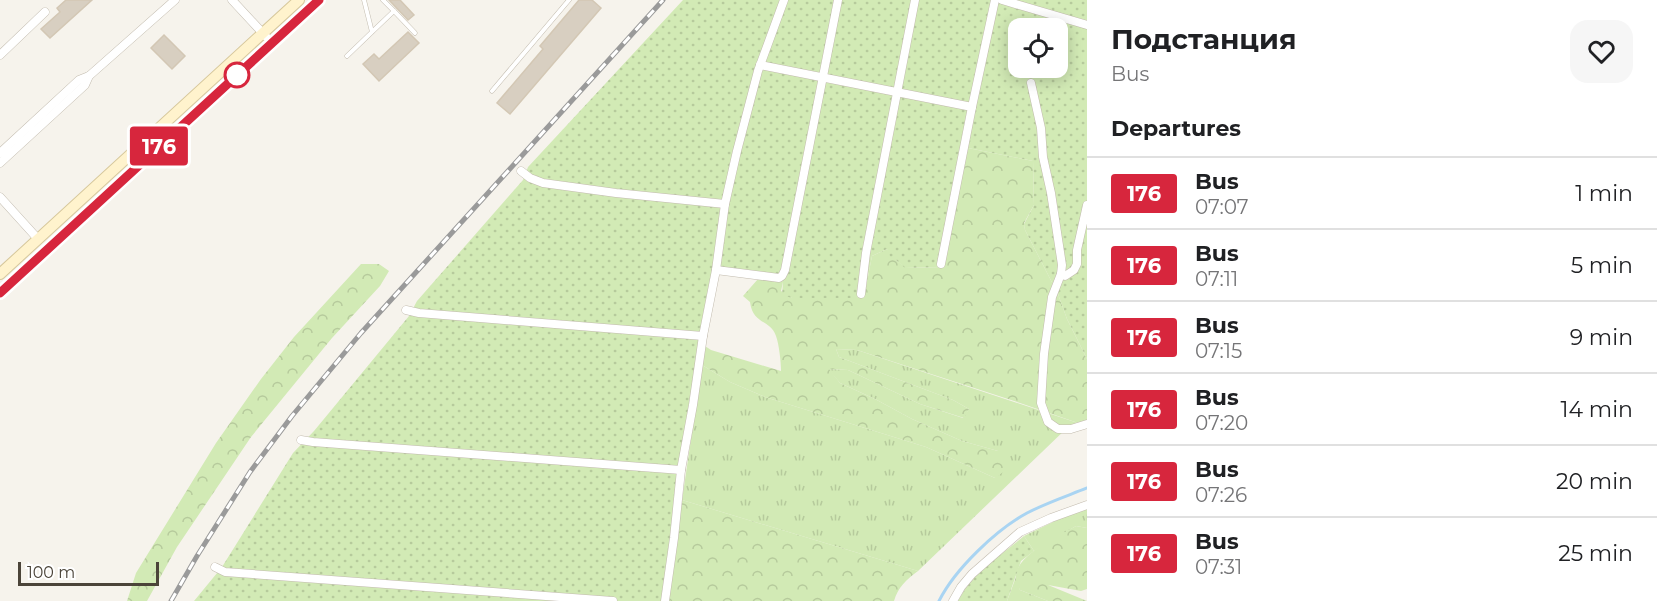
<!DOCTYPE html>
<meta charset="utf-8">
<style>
body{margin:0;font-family:Montserrat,sans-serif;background:#f6f6f6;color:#202124;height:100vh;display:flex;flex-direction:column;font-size:22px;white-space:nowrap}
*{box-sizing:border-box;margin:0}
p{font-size:20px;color:#757577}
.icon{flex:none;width:33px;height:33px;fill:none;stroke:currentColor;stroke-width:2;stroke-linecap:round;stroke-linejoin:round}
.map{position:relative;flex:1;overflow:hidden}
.details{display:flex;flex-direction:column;background:#fff;width:570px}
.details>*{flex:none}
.badge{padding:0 12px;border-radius:4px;font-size:21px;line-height:39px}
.fabs{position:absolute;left:1008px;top:18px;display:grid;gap:12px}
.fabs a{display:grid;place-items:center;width:60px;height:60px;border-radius:12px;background:#fff;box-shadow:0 3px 15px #0003;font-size:30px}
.scale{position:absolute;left:18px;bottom:15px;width:141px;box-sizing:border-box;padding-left:6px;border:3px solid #4b4439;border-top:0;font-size:16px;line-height:21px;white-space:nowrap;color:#4b4439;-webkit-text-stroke:4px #fff;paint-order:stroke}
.map>.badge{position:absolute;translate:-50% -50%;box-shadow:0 0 0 3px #fff}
h2{padding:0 24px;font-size:22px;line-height:54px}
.round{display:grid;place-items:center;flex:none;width:63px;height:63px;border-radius:18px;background:#f6f6f6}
.overview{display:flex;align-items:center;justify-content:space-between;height:102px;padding:0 24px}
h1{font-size:28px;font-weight:700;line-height:45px}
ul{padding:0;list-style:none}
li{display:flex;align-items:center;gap:18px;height:72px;padding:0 24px;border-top:2px solid #e0e0e0}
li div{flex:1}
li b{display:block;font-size:22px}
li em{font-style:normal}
li .badge{min-width:66px;font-weight:700;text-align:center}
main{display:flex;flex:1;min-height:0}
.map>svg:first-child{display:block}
.grass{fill:url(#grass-tufts)}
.forest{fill:url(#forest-crowns)}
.garden{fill:url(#garden-dots);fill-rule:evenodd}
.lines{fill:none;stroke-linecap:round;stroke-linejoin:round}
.stream{stroke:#a9d4f2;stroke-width:3}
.building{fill:#d8cfc1;stroke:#d3c7b4;stroke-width:1.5}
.service-casing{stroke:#c2bbae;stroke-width:5}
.minor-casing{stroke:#c2bbae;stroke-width:9}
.secondary-casing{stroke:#d6c79b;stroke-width:12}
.service{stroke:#fff;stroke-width:4}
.minor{stroke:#fff;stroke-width:8}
.secondary{stroke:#fff3cd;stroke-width:10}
.rail-casing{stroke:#9a9a9a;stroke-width:5}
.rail{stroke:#fff;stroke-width:3;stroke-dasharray:9;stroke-linecap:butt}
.line-casing{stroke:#fff;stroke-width:14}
.line{stroke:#d7263d;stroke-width:9}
.stop-dot{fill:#fff;stroke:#d7263d;stroke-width:3}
</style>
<main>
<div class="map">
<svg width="1087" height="601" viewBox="0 0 1087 601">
<defs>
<pattern id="grass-tufts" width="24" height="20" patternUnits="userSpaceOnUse" patternTransform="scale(1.5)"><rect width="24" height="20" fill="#d2eab5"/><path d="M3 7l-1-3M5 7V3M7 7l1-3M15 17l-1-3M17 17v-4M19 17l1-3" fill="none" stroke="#b6ca9c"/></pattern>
<pattern id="forest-crowns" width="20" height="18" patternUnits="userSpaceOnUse" patternTransform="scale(1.5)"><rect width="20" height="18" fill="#d2eab5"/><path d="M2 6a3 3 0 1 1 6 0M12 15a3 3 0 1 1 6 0" fill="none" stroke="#b6ca9c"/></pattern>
<pattern id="garden-dots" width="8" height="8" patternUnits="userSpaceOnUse" patternTransform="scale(1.5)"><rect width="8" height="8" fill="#d2eab5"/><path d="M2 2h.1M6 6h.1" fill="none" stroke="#b6ca9c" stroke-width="1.8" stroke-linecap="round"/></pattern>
</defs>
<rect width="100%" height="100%" fill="#f6f3ec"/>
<g class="grass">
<path d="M836,349l21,1 221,73 -10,4 -150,144 -236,-71 20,-135 28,17 35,15 161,50 69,31 3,-27 -36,-10 -50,-22 -37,-20 -35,-16 -12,-14 20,1 72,34 43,14 6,-9 -16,-9 -114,-43z"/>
<path d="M1087,509v19l-11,-2 -42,25 -10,-15 33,-16z"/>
<path d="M1016,577l4,13 28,11h-41z"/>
</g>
<g class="forest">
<path d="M968,148l65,13 1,44 -10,18 1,7 33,64 9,25 20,40v61l-9,3 -58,-20 -163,-53 -21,-1 3,8 114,43 16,9 -5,9 -44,-14 -72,-34 -19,-1 11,14 35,16 37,20 50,22 36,10 16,13 -19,14 -69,-31 -161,-50 -35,-15 -28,-17 3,-19 6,4 70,21c0,-9 -2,-27 -5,-35 -6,-17 -23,-11 -26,-34l-7,-6 15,-17 25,3 -2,9 11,7h65l7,-1 8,-41 15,-7 9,11 10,8 37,-1z"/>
<path d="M361,264h18l10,7 -9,15 -48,52 -81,99 -74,110 -30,54h-20l9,-28 80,-130 45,-64 33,-42z"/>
<path d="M682,500l236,71c-12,9 -20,16 -24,30h-226z"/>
<path d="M1076,526l11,2v61l-6,2 -33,-6 39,16h-39l-28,-11c-2,-4 -5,-10 -4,-14 1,-22 43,-40 60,-50z"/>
</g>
<g class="garden">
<path d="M683,0h404v359l-20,-40 -9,-25 -33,-64 -1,-6 10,-19 -1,-44 -65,-13 -25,119 -38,1 -9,-8h-5l-4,-11 -15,7 -8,41 -7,1h-65l-10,-3 1,-13 -66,-8 -26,130 -2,1 -27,196h-468l28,-34 71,-114 21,-22 95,-115 8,-15 106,-121 5,-13zM1018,28h40v40h-40z"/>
<path d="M1024,536l10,15 -13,10 -14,40h-49c14,-28 42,-45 66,-65z"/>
</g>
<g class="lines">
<path class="stream" d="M939,601c16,-32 57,-71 88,-88 19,-10 40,-17 60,-25"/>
</g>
<g class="building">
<path d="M66,0h26l-42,38 -9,-9 19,-17 -3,-4z"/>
<path d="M389,0h11l14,15 -6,5z"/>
<path d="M579,0h13l9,8 -91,106 -13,-11 46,-54 -3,-3z"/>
<path d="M408,32l11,11 -40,38 -16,-17 11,-10 5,5z"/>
<path d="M164,35l21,21 -13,13 -21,-21z"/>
</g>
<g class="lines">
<defs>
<g id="service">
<path d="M394,11l21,22"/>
<path d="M373,31l21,-20 -11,-11"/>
<path d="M347,56l25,-24 -8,-32"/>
<path d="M492,91l77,-91"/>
</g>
<g id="minor">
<path d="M232,0l40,43"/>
<path d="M1002,0l85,25"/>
<path d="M0,55l45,-43"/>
<path d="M760,65l212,42"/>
<path d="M1031,83l10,45 2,29 8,36 11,72 -1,9"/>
<path d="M0,153l79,-73 10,-4 86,-76"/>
<path d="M0,163l85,-78 4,-9"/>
<path d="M521,171l9,7 13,5 73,10 109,11"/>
<path d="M0,197l38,42"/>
<path d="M1087,205l-10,45v14l-3,6 -9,6 -4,-2 -9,23 -8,57 -3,49 7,19 10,7h13l16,-5"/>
<path d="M941,264l31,-157 23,-107"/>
<path d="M716,270l63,8 3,-2 3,-6 53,-270"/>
<path d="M861,294l5,-41 49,-253"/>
<path d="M406,310l13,3 284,23"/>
<path d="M301,440l12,2 368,28"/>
<path d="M215,567l10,5 388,29"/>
<path d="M665,601l9,-63 7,-68 12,-65 10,-69 13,-66 9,-66 12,-53 21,-80 26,-71"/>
<path d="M953,601l8,-14 11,-13 48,-42 31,-14 36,-13"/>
</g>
<g id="secondary">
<path d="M0,274l299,-274"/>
<path d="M0,293l319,-293"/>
</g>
</defs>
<use href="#service" class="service-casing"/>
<use href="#minor" class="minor-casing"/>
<use href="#secondary" class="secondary-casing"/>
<use href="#service" class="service"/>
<use href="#minor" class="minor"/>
<use href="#secondary" class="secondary"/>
<defs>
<path id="rail" d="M171,601l26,-45 53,-84 42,-56 69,-83 302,-333"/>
</defs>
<use href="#rail" class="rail-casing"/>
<use href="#rail" class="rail"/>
</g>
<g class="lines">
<defs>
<path id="line" d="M0,293l319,-293"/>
</defs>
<use href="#line" class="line-casing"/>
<use href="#line" class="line"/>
</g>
<circle class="stop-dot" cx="237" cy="75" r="12"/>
</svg>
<div class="fabs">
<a><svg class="icon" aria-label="locate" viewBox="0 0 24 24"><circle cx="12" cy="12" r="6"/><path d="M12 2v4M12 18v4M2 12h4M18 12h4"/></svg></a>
</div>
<div class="scale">100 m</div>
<b class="badge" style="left:159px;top:146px;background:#d7263d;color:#fff">176</b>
</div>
<section class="details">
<div class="overview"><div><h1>Подстанция</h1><p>Bus</p></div><a class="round"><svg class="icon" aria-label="heart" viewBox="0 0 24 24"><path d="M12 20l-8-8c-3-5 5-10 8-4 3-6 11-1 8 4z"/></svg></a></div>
<h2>Departures</h2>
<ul>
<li><span class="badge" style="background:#d7263d;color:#fff">176</span><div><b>Bus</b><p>07:07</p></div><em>1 min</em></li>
<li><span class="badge" style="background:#d7263d;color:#fff">176</span><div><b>Bus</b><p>07:11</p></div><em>5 min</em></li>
<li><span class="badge" style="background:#d7263d;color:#fff">176</span><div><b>Bus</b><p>07:15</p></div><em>9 min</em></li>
<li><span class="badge" style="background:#d7263d;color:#fff">176</span><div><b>Bus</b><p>07:20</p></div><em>14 min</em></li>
<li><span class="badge" style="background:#d7263d;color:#fff">176</span><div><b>Bus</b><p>07:26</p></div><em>20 min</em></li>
<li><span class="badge" style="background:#d7263d;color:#fff">176</span><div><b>Bus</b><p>07:31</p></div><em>25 min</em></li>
</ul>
</section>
</main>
